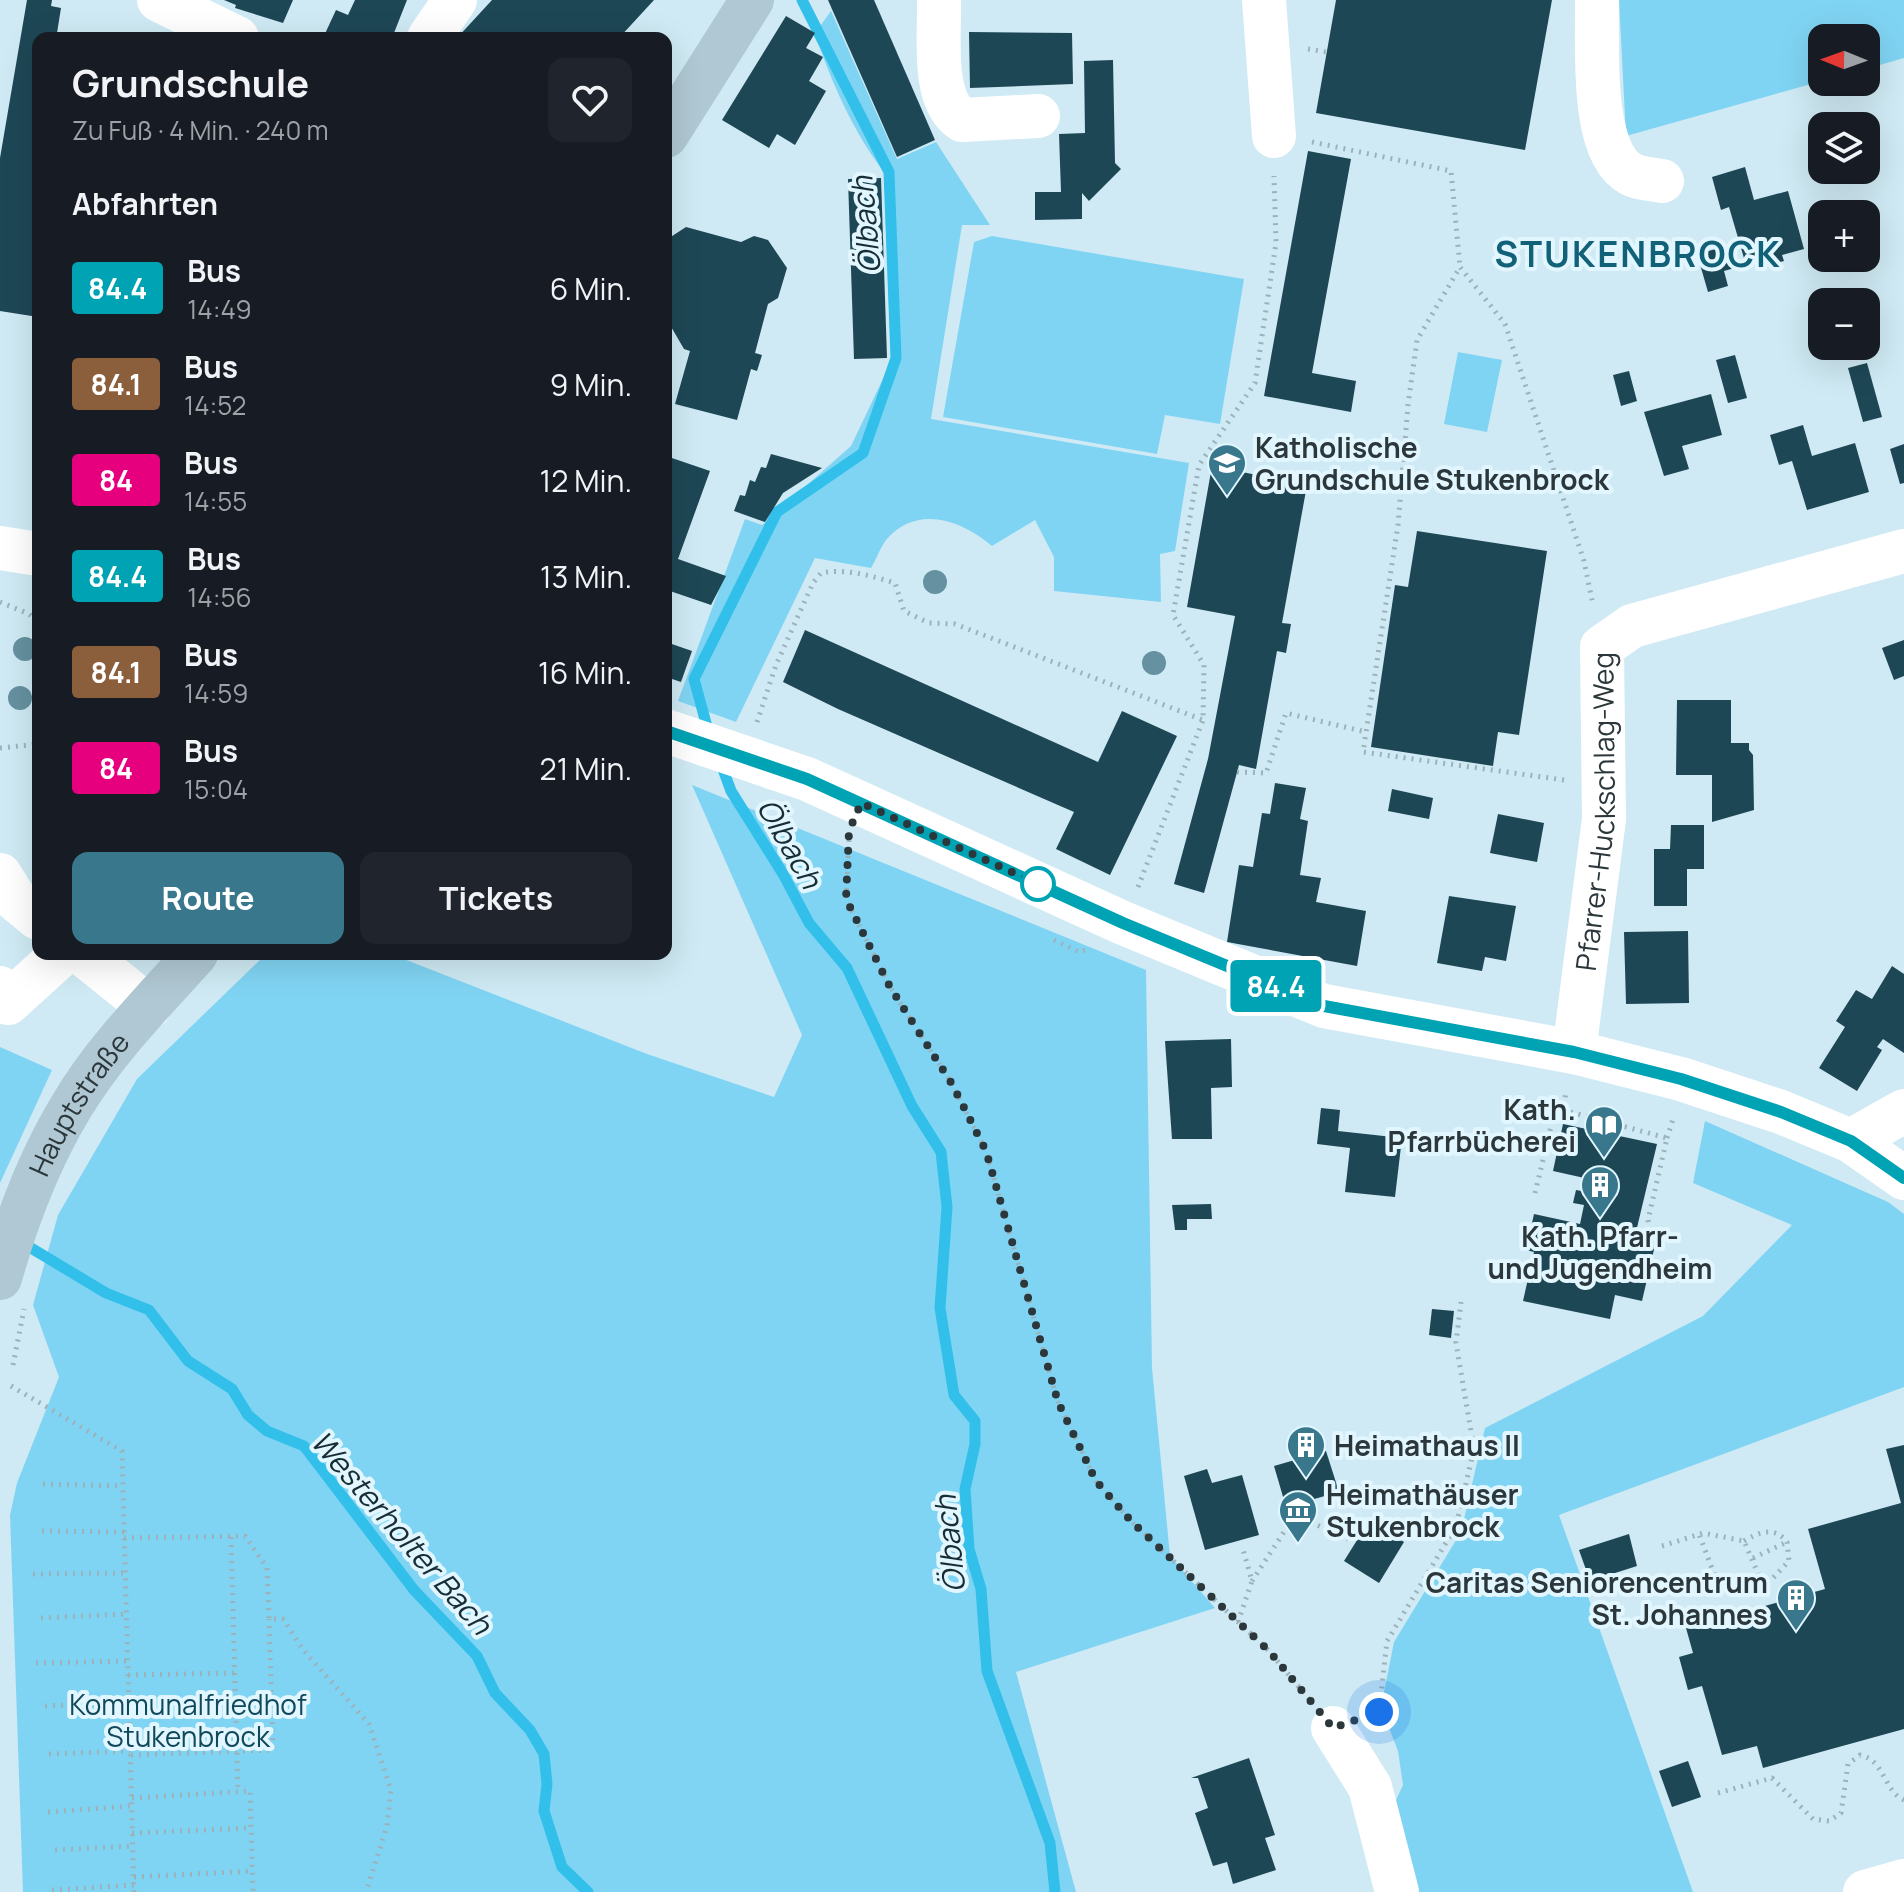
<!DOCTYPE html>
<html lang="de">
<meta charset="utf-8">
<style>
body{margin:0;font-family:Manrope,sans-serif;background:#20242c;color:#f1f3f6;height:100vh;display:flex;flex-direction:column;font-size:30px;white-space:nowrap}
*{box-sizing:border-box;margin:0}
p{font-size:26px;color:#9ea1a6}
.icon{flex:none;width:44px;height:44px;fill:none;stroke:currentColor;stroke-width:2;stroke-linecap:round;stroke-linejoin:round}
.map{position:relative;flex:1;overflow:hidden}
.details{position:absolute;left:32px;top:32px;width:640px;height:928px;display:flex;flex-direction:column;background:#171b24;border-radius:16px;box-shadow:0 8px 32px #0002}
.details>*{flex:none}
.badge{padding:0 16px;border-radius:6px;font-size:28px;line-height:52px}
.needle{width:52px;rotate:271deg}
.fabs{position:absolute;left:1808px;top:24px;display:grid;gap:16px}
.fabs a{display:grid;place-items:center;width:72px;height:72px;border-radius:16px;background:#171b24;box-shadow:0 8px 32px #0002;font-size:40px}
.you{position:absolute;width:40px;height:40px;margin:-20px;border:6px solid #fff;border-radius:50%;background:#1a73e8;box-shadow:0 0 0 12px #1a73e833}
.map>.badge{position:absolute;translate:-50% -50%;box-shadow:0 0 0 4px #fff}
h2{padding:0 40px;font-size:30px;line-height:72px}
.round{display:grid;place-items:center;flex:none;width:84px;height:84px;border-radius:16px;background:#20242c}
.head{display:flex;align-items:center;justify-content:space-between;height:136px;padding:0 40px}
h1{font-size:38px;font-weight:700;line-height:60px}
.cta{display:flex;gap:16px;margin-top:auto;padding:16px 40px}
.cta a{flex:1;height:92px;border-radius:16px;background:#39778c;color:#fff;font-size:32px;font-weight:700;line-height:92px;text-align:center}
.cta a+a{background:#20242c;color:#f1f3f6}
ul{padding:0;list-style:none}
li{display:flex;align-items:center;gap:24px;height:96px;padding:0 40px}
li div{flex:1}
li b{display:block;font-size:30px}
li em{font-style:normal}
li .badge{min-width:88px;font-weight:700;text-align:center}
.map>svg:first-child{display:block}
.green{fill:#80d4f3}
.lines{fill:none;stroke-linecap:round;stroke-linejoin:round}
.stream{stroke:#32c0eb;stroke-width:11}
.building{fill:#1e4755}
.path{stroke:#9cb2ba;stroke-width:5;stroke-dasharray:2 6;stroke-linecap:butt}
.minor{stroke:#fff;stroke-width:44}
.major{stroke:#b0c8d3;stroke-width:44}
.tree{fill:#6691a0}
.line-casing{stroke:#fff;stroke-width:18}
.line{stroke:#00a3b4;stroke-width:12}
.walk{stroke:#2c373b;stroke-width:8;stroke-dasharray:0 14.4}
.stop-dot{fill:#fff;stroke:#00a3b4;stroke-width:4}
.labels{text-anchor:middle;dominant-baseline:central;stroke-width:8;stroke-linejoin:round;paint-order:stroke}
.poi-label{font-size:28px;font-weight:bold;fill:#2c373b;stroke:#e1f6fe;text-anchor:start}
.street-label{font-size:28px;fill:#2c373b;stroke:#e1f6fe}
.park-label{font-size:28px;fill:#10495b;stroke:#e1f6fe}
.water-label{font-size:30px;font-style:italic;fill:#172d35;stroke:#e1f6fe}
.district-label{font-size:36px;font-weight:bold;letter-spacing:2px;fill:#116178;stroke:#e1f6fe}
</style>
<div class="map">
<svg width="1904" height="1892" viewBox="0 0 1904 1892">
<rect width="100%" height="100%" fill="#cfeaf4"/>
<g class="green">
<path d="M1619,0h285v58l-38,11v-31h-44v43l-196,55z"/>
<path d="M831,11l66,148 39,-17 54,83h-28l-31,194 258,44 -14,88 -15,3 1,48 -107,-11v-34l-19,-37 -43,26c-31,-26 -75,-42 -106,-6 -6,8 -10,20 -15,28l-56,-10 -79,164 -58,-21 67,-182 17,6 89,-79 40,-84 -7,-190c-30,-39 -54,-92 -69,-139z"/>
<path d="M992,236l252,43 -24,145 -55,-9 -8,39 -214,-37 31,-175z"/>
<path d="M1458,352l44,8 -15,72 -43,-8z"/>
<path d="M692,785l454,185 6,398 18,188 45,52 -199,64 60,220h-1053l-13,-377 7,-32 42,-106 -26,-72 25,-90 79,-136 129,-125h125l256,100 127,43 28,-62z"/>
<path d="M0,1047l52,23 -52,113z"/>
<path d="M1705,1121l183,81 16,12v173l-345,128 134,377h-283l-20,-79 13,-28 -5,-34 -17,-44 13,-65 67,-110 24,-104 218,-112 89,-91 -99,-42z"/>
</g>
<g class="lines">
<g class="stream">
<path d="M709,734l-15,-55 83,-167 86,-59 33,-95 -7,-186 -87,-172"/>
<path d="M720,761l11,30 52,83 26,49 38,45 65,138 29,46 6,55 -7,101 14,87 21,26v23l-10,45 4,60 12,40 6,82 63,172 5,49"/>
<path d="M21,1242l85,51 43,17 39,51 44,28 16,26 19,16 37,15 110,144 63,66 18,37 35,37 14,24 3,30 -3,27 18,56 26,25"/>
</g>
</g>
<g class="building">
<path d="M27,0h25l-1,6 10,2 -4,25 18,3 -37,2v279l-38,-6v-153z"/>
<path d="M224,0h69l-10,23 -48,-15 1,-3z"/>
<path d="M355,0h52l-15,38h-69l13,-28 12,5z"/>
<path d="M492,0h162l-35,38h-162z"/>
<path d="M828,0h46l61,140 -38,17z"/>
<path d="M1336,0h216l-27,150 -209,-37z"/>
<path d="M786,16l29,17 -9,15 17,9 -14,24 17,10 -31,54 -18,-11 -8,14 -47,-28z"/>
<path d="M969,32l103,1 1,51 -103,4z"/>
<path d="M1113,60l2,103 6,6 -32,32 -7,-8v26l-47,1v-28h26l-2,-58 26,-1 -1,-72z"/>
<path d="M1308,151l43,8 -39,214 44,8 -5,31 -87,-16z"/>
<path d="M1745,167l9,33 34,-9 16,58 -22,6 2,6 -21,5 -2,-6 -15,5 -17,-58 -8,3 -9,-33z"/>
<path d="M881,178l6,180 -33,1 -6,-180z"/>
<path d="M686,227l55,15 13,-6 14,4 19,28 -9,30 -10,6 -13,49 7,2 -5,16 -6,-2 -14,51 -62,-16 15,-53 -6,-2 -18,-31v-78z"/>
<path d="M1731,245l7,22 -14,4 4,15 -20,6 -11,-38z"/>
<path d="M1735,355l12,43 -19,5 -12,-43z"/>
<path d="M1867,363l15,54 -19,5 -15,-54z"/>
<path d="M1629,371l8,30 -16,5 -8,-31z"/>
<path d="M1711,394l11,41 -40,11 7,23 -25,7 -20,-64z"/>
<path d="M1803,425l9,31 43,-13 14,49 -62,18 -15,-49 -13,4 -9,-30z"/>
<path d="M1904,444v39l-4,1 -10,-35z"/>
<path d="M771,454l51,14 -39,25 -18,29 -31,-11 6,-16 5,1 5,-16 5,2 6,-15 5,1z"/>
<path d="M666,456l44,15 -32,88 48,17 -15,29 -44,-15z"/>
<path d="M1212,466l95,19 -25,138 9,1 -5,29 -9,-2 -21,118 -17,-4 -35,128 -30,-9 34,-125 27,-143 -48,-9z"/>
<path d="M1417,531l130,20 -28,184 -21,-3 -5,34 -122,-19 24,-162 13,2z"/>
<path d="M805,630l293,132 24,-51 55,25 -67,139 -54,-26 18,-37 -236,-103 -55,-27z"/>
<path d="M1904,640v36l-10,4 -12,-32z"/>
<path d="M666,642l26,9 -11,31 -15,-5z"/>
<path d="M1677,700h54v43h18v7l4,5 1,55 -42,12v-47h-36z"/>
<path d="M1275,783l31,5 -6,31 8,2 -8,54 21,3 -5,24 50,9 -9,55 -130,-24 12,-77 14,2 9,-54 8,1z"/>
<path d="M1392,789l41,9 -4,21 -41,-8z"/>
<path d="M1498,814l46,9 -7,39 -47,-9z"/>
<path d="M1671,825h33v44h-17v37h-33v-57h16z"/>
<path d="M1449,896l67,10 -10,55 -21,-4 -3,14 -45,-8z"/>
<path d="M1688,931l1,72 -63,1 -2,-72z"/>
<path d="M1892,966l12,8v79l-21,-14 -6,8 5,3 -25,41 -38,-23 26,-41 -9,-6 20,-31 16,9z"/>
<path d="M1231,1039l1,48 -21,1 1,51h-40l-7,-98z"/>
<path d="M1321,1108l19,2 -2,21 64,7 -7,59 -50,-5 5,-44 -33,-4z"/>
<path d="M1563,1124l94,20 -22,92 21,5 -14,60 -27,-6 -5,24 -87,-18 11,-49 -8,-2 8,-36 46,10 4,-19 -11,-2 3,-13 11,2 2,-13 -36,-8z"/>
<path d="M1211,1204l1,15h-25v11h-12l-3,-25z"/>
<path d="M1432,1309l22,2 -3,27 -22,-3z"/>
<path d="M1904,1445v284l-141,39 -6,-22 -35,9 -20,-69 -14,4 -9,-33 14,-4 -7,-25 139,-39 -17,-60 93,-26 -15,-54z"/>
<path d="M1326,1451l13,41 -53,15 -12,-41z"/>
<path d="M1207,1469l5,14 30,-8 17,60 -54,15 -21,-74z"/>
<path d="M1369,1521l35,21 -25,41 -35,-22z"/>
<path d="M1629,1534l8,32 -47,15 -11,-31z"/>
<path d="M1249,1758l26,77 -10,3 11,32 -43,14 -6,-22 -14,4 -18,-53 13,-5 -10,-30h-7z"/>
<path d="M1688,1761l13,36 -29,10 -13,-36z"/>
</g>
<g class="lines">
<g class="path">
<path d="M1308,49l18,3"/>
<path d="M1312,142l139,29 9,96"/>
<path d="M0,602l29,12 9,8"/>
<path d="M757,722l19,-57 37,-82 8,-10c24,-5 51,3 74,10l9,28 25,12 26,1 248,96"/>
<path d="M0,748l38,-4"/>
<path d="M1237,772l29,1 20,-60 80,19"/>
<path d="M1564,780l-201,-28 35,-227 10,-120 9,-65 43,-73 45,57 79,237 9,44"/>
<path d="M849,840l-3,59 44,88 62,97 34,67 72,251 38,79 35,40 138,130 40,48"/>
<path d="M1138,887l65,-167 1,-55 -31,-50 26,-150 56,-82 21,-140 -2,-67"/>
<path d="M1054,940l25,12 6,-2"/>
<path d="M1563,1110l104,28 -19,82 1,9 13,8 -2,14"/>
<path d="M1667,1138l7,-22"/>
<path d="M1535,1193l19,-79 9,-4 3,-18"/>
<path d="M13,1365l11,-56"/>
<path d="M11,1386l111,65 12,441"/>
<path d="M43,1484l79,2"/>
<path d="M42,1531l82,1"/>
<path d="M231,1537l7,254"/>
<path d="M124,1538l121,-2 22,32 2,51h14l21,32 65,73 22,66 -4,36 -21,66"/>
<path d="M1744,1541c15,-9 31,-15 43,1l2,19 -16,17 -14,3"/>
<path d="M1662,1546l41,-13 41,8 16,37c-12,10 -31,8 -44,1l-17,-45"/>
<path d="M1753,1558l34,-16"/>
<path d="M33,1574l92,-1"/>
<path d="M1252,1581l43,-66 53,24"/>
<path d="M41,1618l85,-4"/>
<path d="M1238,1622l14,-41 -10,-35"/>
<path d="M36,1663l92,-2"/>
<path d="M128,1675l108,-2"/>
<path d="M45,1706l83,-4"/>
<path d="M1371,1714l8,-2 8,-71 69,-115 18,-77 -18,-106 5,-41"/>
<path d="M49,1754l81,-3"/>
<path d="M131,1755l142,-5 -4,-131"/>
<path d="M1718,1793l54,-15 41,41 16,2 12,-8 7,-49 12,-9c25,5 24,37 44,45"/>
<path d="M132,1798l118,-7 3,101"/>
<path d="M48,1812l83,-6"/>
<path d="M132,1833l119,-5"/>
<path d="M55,1850l78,-4"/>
<path d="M134,1877l119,-6"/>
<path d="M52,1890l82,-5"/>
</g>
<g class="minor">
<path d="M159,0l78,38"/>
<path d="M939,0c1,35 -8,100 23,120l76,-4"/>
<path d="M1264,0l10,136"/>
<path d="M1597,0c1,41 -8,153 34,174 8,5 22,5 31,7"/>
<path d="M429,38l26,-38"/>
<path d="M0,548l38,6"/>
<path d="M666,731l141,48 316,144 201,83 250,46 107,27 100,33 70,29 53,37"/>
<path d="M0,875l15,24 23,19"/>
<path d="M83,954l66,53"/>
<path d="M0,988l8,15 54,-49"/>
<path id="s1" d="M1574,1052l30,-233 -2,-172 30,-21 272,-75"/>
<path d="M1851,1141l53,-30"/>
<path d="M1333,1728l37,59 27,105"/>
<path d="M1865,1892l39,-11"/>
</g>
<g class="major">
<path d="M666,136l86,-136"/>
<path id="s2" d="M0,1278c17,-60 39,-118 71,-171 33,-56 82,-105 125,-153"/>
</g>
</g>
<g class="tree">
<circle cx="935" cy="582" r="12"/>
<circle cx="25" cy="649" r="12"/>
<circle cx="1154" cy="663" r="12"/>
<circle cx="20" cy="698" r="12"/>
</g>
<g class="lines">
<defs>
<path id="line" d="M666,731l141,48 316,144 201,83 250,46 107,27 100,33 70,29 53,37"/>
</defs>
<use href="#line" class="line-casing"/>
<use href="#line" class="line"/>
<path class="walk" d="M1038,884l-177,-81 -12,28 -3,68 44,88 62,97 34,67 72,251 38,79 35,40 138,130 64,77 46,-16"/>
</g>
<defs>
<symbol id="school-pin" viewBox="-11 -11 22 30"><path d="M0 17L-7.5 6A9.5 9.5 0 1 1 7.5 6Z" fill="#39778c" stroke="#e1f6fe"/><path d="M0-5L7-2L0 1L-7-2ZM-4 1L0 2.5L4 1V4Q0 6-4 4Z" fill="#fff"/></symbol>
<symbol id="library-pin" viewBox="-11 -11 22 30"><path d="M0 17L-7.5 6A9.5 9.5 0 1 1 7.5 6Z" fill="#39778c" stroke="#e1f6fe"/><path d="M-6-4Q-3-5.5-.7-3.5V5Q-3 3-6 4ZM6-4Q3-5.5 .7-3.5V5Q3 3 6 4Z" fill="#fff"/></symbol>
<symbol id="building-pin" viewBox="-11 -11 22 30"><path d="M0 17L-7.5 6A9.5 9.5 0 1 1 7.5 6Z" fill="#39778c" stroke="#e1f6fe"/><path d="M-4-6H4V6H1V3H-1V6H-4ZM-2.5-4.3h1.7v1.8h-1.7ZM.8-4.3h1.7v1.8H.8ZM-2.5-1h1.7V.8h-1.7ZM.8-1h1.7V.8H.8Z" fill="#fff"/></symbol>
<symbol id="museum-pin" viewBox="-11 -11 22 30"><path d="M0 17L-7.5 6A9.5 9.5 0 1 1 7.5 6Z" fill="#39778c" stroke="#e1f6fe"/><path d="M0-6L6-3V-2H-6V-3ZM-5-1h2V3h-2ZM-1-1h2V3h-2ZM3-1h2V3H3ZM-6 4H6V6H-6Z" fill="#fff"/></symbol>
</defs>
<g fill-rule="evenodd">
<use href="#school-pin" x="1205" y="441" width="44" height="60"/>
<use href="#library-pin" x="1582" y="1103" width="44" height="60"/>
<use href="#building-pin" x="1578" y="1163" width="44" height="60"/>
<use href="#building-pin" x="1284" y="1423" width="44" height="60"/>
<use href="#museum-pin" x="1276" y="1488" width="44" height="60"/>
<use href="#building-pin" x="1774" y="1576" width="44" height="60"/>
</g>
<circle class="stop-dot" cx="1038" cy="884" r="16"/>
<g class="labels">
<g class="poi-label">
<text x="1255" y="447">Katholische<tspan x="1255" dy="32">Grundschule Stukenbrock</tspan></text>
<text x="1576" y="1109" text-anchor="end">Kath.<tspan x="1576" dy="32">Pfarrbücherei</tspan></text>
<text x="1600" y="1236" text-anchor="middle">Kath. Pfarr-<tspan x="1600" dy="32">und Jugendheim</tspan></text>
<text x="1334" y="1445">Heimathaus II</text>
<text x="1326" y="1494">Heimathäuser<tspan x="1326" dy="32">Stukenbrock</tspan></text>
<text x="1768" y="1582" text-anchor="end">Caritas Seniorencentrum<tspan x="1768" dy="32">St. Johannes</tspan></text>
</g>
<g class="street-label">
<text stroke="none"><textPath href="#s1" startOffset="242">Pfarrer-Huckschlag-Weg</textPath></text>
<text stroke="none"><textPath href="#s2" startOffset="192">Hauptstraße</textPath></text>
</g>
<g class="park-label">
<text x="188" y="1704">Kommunalfriedhof<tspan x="188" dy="32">Stukenbrock</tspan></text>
</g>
<g class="water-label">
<text transform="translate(865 225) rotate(-95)">Ölbach</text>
<text transform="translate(790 843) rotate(60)">Ölbach</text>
<text transform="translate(402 1532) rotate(49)">Westerholter Bach</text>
<text transform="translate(949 1544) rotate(-96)">Ölbach</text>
</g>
<g class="district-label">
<text x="1638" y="253">STUKENBROCK</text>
</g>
</g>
</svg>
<div class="fabs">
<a><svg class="needle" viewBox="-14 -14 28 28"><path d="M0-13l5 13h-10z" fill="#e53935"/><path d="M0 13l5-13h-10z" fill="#9ea1a6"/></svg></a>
<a><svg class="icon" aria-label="layers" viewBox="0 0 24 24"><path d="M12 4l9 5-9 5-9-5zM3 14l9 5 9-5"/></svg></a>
<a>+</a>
<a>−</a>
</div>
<div class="you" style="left:1379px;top:1712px"></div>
<b class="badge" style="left:1276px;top:986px;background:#00a3b4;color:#fff">84.4</b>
<section class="details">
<div class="head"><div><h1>Grundschule</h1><p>Zu Fuß · 4 Min. · 240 m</p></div><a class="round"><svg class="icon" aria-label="heart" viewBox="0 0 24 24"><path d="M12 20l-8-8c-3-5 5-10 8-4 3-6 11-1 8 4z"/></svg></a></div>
<h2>Abfahrten</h2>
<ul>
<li><span class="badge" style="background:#00a3b4;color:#fff">84.4</span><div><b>Bus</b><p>14:49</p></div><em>6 Min.</em></li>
<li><span class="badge" style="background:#8b5e3c;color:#fff">84.1</span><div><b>Bus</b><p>14:52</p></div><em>9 Min.</em></li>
<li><span class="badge" style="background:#e6007e;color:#fff">84</span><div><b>Bus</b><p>14:55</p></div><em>12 Min.</em></li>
<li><span class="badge" style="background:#00a3b4;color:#fff">84.4</span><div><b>Bus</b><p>14:56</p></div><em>13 Min.</em></li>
<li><span class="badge" style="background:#8b5e3c;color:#fff">84.1</span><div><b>Bus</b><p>14:59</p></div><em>16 Min.</em></li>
<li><span class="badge" style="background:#e6007e;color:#fff">84</span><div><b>Bus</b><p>15:04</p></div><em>21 Min.</em></li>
</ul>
<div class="cta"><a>Route</a><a>Tickets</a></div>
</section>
</div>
